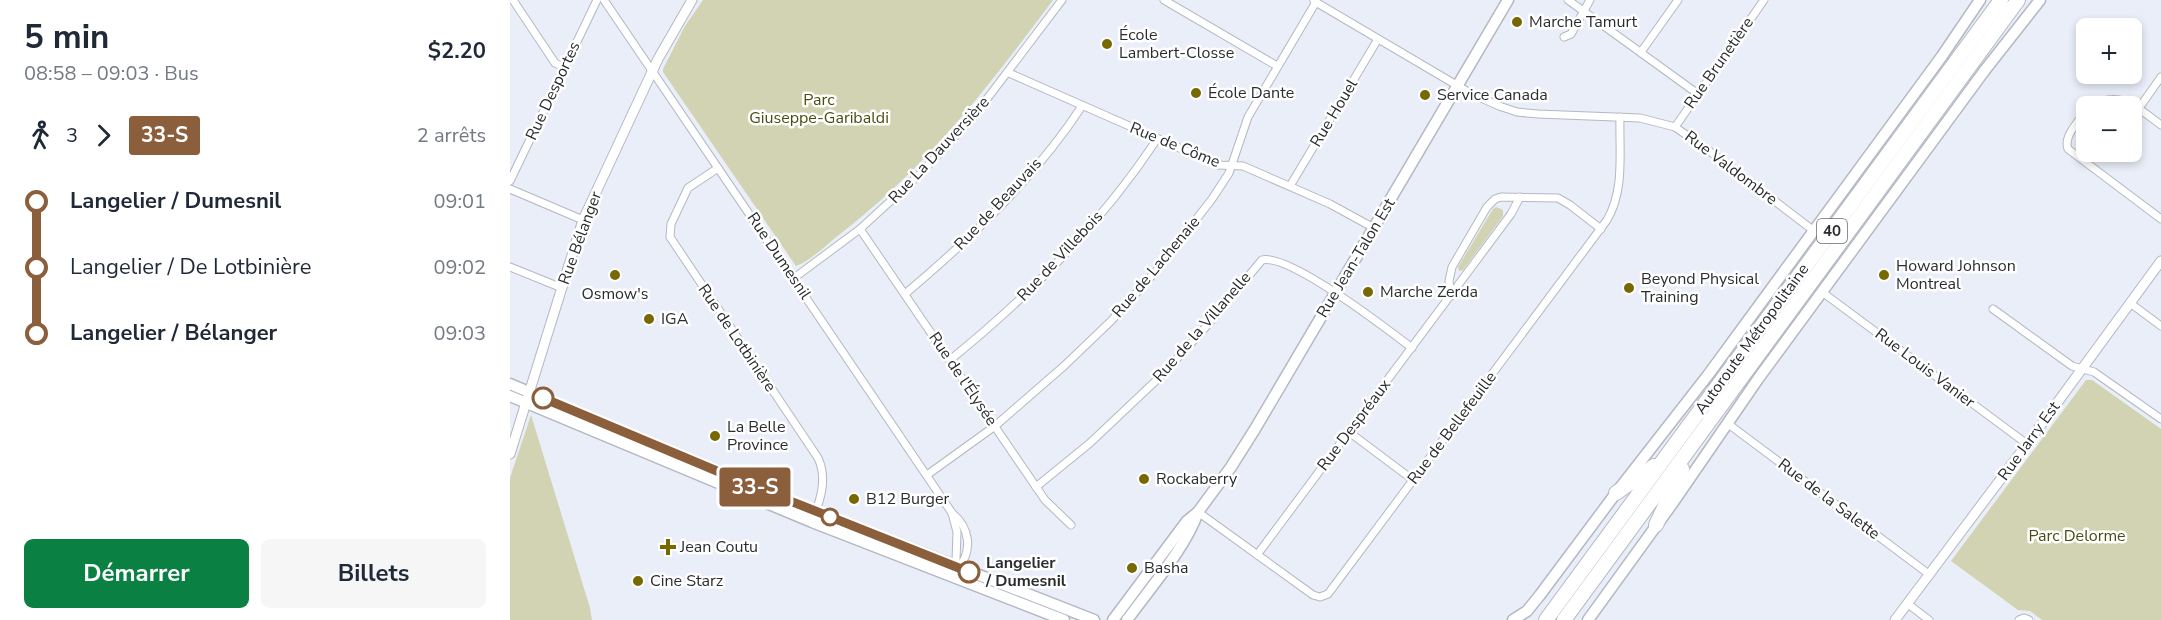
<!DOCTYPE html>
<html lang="fr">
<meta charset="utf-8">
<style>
body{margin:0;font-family:"Nunito Sans",sans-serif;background:#f6f6f7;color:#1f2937;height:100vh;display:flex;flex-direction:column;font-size:22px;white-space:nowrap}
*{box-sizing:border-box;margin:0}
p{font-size:20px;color:#747a83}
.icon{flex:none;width:33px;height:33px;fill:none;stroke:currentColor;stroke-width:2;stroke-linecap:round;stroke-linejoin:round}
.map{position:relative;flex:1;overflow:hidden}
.sheet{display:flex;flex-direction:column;background:#fff;width:510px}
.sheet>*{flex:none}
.badge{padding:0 12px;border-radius:4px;font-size:21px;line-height:39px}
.tools{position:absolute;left:1566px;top:18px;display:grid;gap:12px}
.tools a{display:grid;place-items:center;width:66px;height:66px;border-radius:9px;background:#fff;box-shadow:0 3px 9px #0003;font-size:30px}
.map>.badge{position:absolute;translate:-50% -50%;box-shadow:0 0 0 3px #fff}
.legs{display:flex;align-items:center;gap:9px;height:66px;padding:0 24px;font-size:20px}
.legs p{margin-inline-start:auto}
.head{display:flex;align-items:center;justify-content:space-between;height:102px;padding:0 24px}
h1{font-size:33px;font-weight:700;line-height:45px}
.cta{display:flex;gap:12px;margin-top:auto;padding:12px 24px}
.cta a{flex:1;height:69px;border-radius:9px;background:#0b8043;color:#fff;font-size:24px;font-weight:700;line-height:69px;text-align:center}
.cta a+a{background:#f6f6f7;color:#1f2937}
ul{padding:0 24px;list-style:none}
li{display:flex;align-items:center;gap:21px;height:66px;font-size:22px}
li i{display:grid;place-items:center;width:9px;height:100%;margin:0 8px;background:currentColor}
li i::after{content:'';width:15px;height:15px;margin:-8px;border:4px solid;border-radius:50%;background:#fff}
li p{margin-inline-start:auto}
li:first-child i{background:linear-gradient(#0000 50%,currentColor 0)}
li:last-child i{background:linear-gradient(currentColor 50%,#0000 0)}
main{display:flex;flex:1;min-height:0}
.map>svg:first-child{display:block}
.green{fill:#d1d3b2}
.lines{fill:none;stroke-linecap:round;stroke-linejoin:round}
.minor-casing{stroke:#b3b8c2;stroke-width:9}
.tertiary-casing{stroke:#b3b8c2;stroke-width:11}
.secondary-casing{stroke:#b3b8c2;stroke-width:13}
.motorway-casing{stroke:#b3b8c2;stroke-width:16}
.minor{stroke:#fff;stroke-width:7}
.tertiary{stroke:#fff;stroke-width:9}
.secondary{stroke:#fff;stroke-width:10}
.motorway{stroke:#fff;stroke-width:14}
.line-1-casing{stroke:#fff;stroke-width:14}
.line-1{stroke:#8b5e3c;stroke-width:9}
.poi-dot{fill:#776800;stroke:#fff;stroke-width:2}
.stop-1-dot{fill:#fff;stroke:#8b5e3c;stroke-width:3}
.labels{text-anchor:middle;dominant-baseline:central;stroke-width:5;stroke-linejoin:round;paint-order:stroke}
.shield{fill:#fff;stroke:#6a6b6e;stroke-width:1.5}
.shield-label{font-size:15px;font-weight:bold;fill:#2a2c30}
.poi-label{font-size:16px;fill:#2a2c30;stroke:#fff;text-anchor:start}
.street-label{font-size:16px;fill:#2a2c30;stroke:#fff}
.park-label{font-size:16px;fill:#4b4d10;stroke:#fff}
.stop-label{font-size:16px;font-weight:bold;fill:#2a2c30;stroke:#fff;text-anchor:start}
</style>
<main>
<section class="sheet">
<div class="head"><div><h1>5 min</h1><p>08:58 – 09:03 · Bus</p></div><b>$2.20</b></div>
<div class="legs"><svg class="icon" aria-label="walk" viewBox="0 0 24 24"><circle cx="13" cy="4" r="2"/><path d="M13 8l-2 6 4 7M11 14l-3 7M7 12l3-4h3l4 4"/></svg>3<svg class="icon" aria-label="forward" viewBox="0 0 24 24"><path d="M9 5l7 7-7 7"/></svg><b class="badge" style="background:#8b5e3c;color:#fff">33-S</b><p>2 arrêts</p></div>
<ul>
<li><i style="color:#8b5e3c"></i><b>Langelier / Dumesnil</b><p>09:01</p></li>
<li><i style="color:#8b5e3c"></i><span>Langelier / De Lotbinière</span><p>09:02</p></li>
<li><i style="color:#8b5e3c"></i><b>Langelier / Bélanger</b><p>09:03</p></li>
</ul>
<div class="cta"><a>Démarrer</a><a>Billets</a></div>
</section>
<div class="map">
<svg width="1651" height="620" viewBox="0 0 1651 620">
<rect width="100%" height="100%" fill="#e9eef9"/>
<g class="green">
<path d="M193,0h350c-65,87 -125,166 -213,234 -13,10 -28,26 -44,32l-133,-194v-3l22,-43z"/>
<path d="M986,207l7,3v6l-40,54 -4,1 -1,-4 35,-58z"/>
<path d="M1576,380h6l69,49v191h-119l-12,-9 -12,-1 -67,-49z"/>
<path d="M21,415l59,193 2,12h-82v-142z"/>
</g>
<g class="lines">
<defs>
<g id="minor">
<path d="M3,0l42,63 9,4"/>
<path d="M94,0l348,513c18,15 21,37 6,56"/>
<path d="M654,0l113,66"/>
<path d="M1058,0l130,94"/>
<path d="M804,1l156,92 29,13 18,6 21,2 102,4 35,9 37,26 102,78"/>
<path d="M1054,37l7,-3 19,-34"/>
<path d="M1131,52l37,-52"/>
<path d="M499,73l209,92 25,1 87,38 44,24"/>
<path d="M1582,106c28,-17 46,2 69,19"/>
<path d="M1629,108l22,-31"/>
<path d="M1576,111c-7,10 -23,25 -18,38l93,70"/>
<path d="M1165,127l89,-127"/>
<path d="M208,168l-30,20 -17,36 -1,13 148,221c10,21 2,43 -6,64"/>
<path d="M0,181l87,-181"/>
<path d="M780,186l88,-147"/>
<path d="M0,189l73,31"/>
<path d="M350,229l185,271 26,25"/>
<path d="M0,267l52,21"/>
<path d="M284,278l66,-49 61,-56 53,-57 88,-116"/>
<path d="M1312,292l205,152"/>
<path d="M395,294c65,-55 130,-116 177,-188"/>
<path d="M941,296l-2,-15 3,-14 35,-60 8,-8 6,-2 57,1 12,7 31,24"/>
<path d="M1620,303l31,23"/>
<path d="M1483,309l79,57 22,6 67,47"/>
<path d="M440,360c79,-64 151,-136 207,-221"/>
<path d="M1217,423l203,152"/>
<path d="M839,432l64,48"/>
<path d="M417,475l68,-49 69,-60 47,-45 46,-51 55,-71 17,-26 19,-56 68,-115"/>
<path d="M526,487l54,-44 73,-69 41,-45 58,-69c27,-7 125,69 150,88"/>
<path d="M688,512l115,83 7,2 8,-3 279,-374c18,-30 12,-69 13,-103"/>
<path d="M442,513l5,19 -1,28 2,8"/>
<path d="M747,555l254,-341 9,-17"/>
<path d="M1398,604l21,16"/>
<path d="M1509,620l5,-2 5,2"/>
</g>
<g id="tertiary">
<path d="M0,454l73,-234 75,-161 34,-59"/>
<path d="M1385,620l132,-176 134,-183"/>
</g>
<g id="secondary">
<path d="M0,384l285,119 299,117"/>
<path d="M0,396l302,126 252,98"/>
<path d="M603,620l74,-99 11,-9"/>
<path d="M617,620c23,-32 58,-71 71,-108l33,-45 24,-38 253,-429"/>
<path d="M1003,620l14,-9 13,-16 76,-102 92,-118 234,-319 38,-56"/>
<path d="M1078,620l84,-116 86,-125 227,-309 55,-70"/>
</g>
<g id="motorway">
<path d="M1106,493l38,-27"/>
<path d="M1146,525l26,-56"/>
<path d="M1036,620l455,-620"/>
<path d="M1054,620l454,-620"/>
</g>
</defs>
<use href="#minor" class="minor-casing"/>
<use href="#tertiary" class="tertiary-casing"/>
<use href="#secondary" class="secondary-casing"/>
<use href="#motorway" class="motorway-casing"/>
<use href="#minor" class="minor"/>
<use href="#tertiary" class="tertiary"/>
<use href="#secondary" class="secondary"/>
<use href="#motorway" class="motorway"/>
</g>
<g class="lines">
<defs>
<path id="line-1" d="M33,398l212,89 214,85"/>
</defs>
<use href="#line-1" class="line-1-casing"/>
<use href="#line-1" class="line-1"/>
</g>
<g class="poi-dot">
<circle cx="1007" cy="22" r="6"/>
<circle cx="597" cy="44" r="6"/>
<circle cx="686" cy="93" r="6"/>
<circle cx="915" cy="95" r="6"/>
<circle cx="105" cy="275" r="6"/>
<circle cx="1374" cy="275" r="6"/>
<circle cx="1119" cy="288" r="6"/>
<circle cx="858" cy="292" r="6"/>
<circle cx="139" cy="319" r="6"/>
<circle cx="205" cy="436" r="6"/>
<circle cx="634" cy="479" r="6"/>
<circle cx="344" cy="499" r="6"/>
<path d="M155 538h6v6h6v6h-6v6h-6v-6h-6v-6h6z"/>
<circle cx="622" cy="568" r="6"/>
<circle cx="128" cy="581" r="6"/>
</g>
<g class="stop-1-dot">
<circle cx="33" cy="398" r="10"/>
<circle cx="320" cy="517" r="8"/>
<circle cx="459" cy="572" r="10"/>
</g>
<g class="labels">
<rect class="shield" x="1307" y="219" width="30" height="24" rx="4.5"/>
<g class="shield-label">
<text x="1322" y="231">40</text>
</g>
<g class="poi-label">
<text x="1019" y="22">Marche Tamurt</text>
<text x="609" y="35">École<tspan x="609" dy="18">Lambert-Closse</tspan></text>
<text x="698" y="93">École Dante</text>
<text x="927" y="95">Service Canada</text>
<text x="1386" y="266">Howard Johnson<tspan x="1386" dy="18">Montreal</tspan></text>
<text x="1131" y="279">Beyond Physical<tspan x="1131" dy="18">Training</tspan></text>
<text x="870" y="292">Marche Zerda</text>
<text x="105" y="294" text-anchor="middle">Osmow's</text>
<text x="151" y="319">IGA</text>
<text x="217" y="427">La Belle<tspan x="217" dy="18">Province</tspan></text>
<text x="646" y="479">Rockaberry</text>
<text x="356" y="499">B12 Burger</text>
<text x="170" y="547">Jean Coutu</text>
<text x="634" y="568">Basha</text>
<text x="140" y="581">Cine Starz</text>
</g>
<g class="street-label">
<text transform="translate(1209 63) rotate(-55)">Rue Brunetière</text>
<text transform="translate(43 91) rotate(-65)">Rue Desportes</text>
<text transform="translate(824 113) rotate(-59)">Rue Houel</text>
<text transform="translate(665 145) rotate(22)">Rue de Côme</text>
<text transform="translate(429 150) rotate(-47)">Rue La Dauversière</text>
<text transform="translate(1221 168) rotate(37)">Rue Valdombre</text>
<text transform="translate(488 204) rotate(-47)">Rue de Beauvais</text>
<text transform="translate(70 238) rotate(-70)">Rue Bélanger</text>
<text transform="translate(269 256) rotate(56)">Rue Dumesnil</text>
<text transform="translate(550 256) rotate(-47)">Rue de Villebois</text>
<text transform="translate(846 258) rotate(-59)">Rue Jean-Talon Est</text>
<text transform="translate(646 267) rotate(-50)">Rue de Lachenaie</text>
<text transform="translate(692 327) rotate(-49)">Rue de la Villanelle</text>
<text transform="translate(227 338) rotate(56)">Rue de Lotbinière</text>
<text transform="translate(1242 339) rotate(-54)">Autoroute Métropolitaine</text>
<text transform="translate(1415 368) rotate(37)">Rue Louis Vanier</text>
<text transform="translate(453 379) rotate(56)">Rue de l'Élysée</text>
<text transform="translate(844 425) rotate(-53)">Rue Despréaux</text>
<text transform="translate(942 428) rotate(-53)">Rue de Bellefeuille</text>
<text transform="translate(1519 441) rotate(-54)">Rue Jarry Est</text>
<text transform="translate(1319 499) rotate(37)">Rue de la Salette</text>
</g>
<g class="park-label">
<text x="309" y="100">Parc<tspan x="309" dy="18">Giuseppe-Garibaldi</tspan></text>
<text x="1567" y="536">Parc Delorme</text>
</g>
<g class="stop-label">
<text x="476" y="563">Langelier<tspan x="476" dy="18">/ Dumesnil</tspan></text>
</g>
</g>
</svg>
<div class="tools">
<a>+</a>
<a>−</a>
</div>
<b class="badge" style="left:245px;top:487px;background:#8b5e3c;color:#fff">33-S</b>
</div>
</main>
